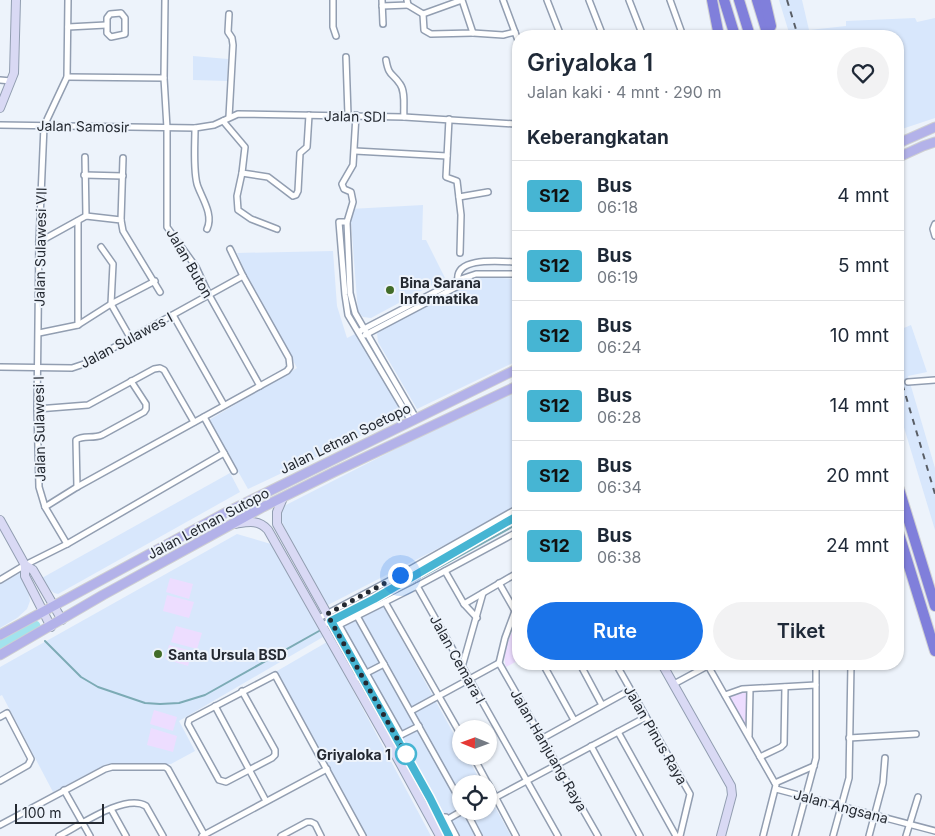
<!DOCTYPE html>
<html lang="id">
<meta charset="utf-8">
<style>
body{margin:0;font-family:Inter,sans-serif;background:#f2f2f3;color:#1f2937;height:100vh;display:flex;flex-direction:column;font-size:19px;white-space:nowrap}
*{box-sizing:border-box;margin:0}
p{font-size:16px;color:#747a83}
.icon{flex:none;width:28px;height:28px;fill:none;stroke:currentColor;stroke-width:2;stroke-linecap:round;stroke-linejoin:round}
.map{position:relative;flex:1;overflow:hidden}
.sheet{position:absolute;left:512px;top:30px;width:392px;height:640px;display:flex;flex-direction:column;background:#fff;border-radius:20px;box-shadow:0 1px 4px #0004}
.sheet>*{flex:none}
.badge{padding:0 10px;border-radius:4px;font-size:18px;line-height:32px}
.needle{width:32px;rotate:271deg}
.tools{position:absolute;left:452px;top:720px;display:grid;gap:10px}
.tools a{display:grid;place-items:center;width:45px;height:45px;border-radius:50%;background:#fff;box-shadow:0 1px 4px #0004;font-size:25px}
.scale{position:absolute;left:15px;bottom:12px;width:89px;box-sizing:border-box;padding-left:5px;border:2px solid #242931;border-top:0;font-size:14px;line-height:18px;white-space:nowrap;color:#242931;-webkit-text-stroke:4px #edf3fb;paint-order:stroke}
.you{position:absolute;width:25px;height:25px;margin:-12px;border:4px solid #fff;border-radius:50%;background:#1a73e8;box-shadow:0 0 0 8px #1a73e833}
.map>.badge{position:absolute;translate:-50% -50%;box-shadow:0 0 0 2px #fff}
h2{padding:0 15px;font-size:19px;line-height:45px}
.round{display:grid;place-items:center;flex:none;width:52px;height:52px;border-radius:26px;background:#f2f2f3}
.head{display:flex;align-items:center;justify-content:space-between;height:85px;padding:0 15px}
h1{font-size:24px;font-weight:600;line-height:38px}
.action{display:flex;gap:10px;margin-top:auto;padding:10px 15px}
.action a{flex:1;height:58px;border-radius:30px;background:#1a73e8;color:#fff;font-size:20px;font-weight:600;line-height:58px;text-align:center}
.action a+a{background:#f2f2f3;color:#1f2937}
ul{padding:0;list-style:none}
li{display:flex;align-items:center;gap:15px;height:70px;padding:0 15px;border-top:1px solid #e0e1e3}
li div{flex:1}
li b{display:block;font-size:19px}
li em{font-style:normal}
li .badge{min-width:55px;font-weight:700;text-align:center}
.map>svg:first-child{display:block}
.built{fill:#d8e7fc}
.green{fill:#edddff}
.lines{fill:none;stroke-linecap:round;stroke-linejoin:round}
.stream{stroke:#7cabb5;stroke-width:2}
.river{stroke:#a2e3ed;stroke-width:11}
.street-casing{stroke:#929eb1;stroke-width:8}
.secondary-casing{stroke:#929eb1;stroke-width:10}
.primary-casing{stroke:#cfd0d2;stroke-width:11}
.highway-casing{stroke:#cfd0d2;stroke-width:12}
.street{stroke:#fff;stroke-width:5}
.secondary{stroke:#d9d9f4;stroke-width:8}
.primary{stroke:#b3b2e9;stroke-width:9}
.highway{stroke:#807fdb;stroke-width:10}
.rail{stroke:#595e66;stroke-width:2;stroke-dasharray:6 6;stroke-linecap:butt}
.line-casing{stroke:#fff;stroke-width:11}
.line{stroke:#46b5d3;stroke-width:8}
.walk{stroke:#242931;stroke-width:5;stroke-dasharray:0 9}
.poi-dot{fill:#426c28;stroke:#edf3fb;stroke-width:2}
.stop-dot{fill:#fff;stroke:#46b5d3;stroke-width:2.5}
.labels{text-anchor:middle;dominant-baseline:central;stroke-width:4;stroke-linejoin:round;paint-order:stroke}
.street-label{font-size:14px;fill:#242931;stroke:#edf3fb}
.poi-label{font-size:14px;font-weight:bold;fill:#242931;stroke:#edf3fb;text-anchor:start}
.stop-label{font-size:14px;font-weight:bold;fill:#242931;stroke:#edf3fb;text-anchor:end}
</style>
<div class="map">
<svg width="935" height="836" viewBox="0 0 935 836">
<rect width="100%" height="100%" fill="#edf3fb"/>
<g class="built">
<path d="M779,0h23l7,30 37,-4v-5l69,-3 2,4 18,-4v100l-36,12v-94h-109z"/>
<path d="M193,56l35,3 -1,22 -34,-1z"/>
<path d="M423,205l-1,35h4l19,38 -74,40 -8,-1 -5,-5 -8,-103z"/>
<path d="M333,251l4,55 10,32 8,-4 45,72 1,6 -3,6 -150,71 -39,-69 88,-52 -51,-94 -9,-21z"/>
<path d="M480,277l39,2v61l-6,4 6,11v5l-102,49 -39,-67 -1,-9 93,-53z"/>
<path d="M911,325l16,47 -19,4 27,92v62l-36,-119v-81z"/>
<path d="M519,386v121l-195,100 -44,-89 4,-12z"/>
<path d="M230,473l10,19 -182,102 -4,-1 -7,-6 -5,-9z"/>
<path d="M237,534l34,10 52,93 -144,84 16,30 -24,13h-64l-54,28 -51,-97 -2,1v-29z"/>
<path d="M20,573l9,21 1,7 -3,8 -10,9 -17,10v-44z"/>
<path d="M381,602l80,145v9h6l15,28h-21v27h28v-15l22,40h-59l-116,-211z"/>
<path d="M327,642l104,194h-65l-89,-165z"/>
</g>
<g class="green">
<path d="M170,578l23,6 -4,15 -23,-7z"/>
<path d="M167,595l27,7 -5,16 -26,-7z"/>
<path d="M519,621v39l-13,7c-5,-14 4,-34 13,-46z"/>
<path d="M176,626l26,7 -5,16 -26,-7z"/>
<path d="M169,645l23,6 -4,15 -23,-7z"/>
<path d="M748,692l-1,38 -19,-33 9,-4z"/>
<path d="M154,710l23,7 -4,14 -23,-7z"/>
<path d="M151,728l26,8 -4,16 -26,-7z"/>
</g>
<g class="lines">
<g class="stream">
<path d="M339,620l32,-15 148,-82"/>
<path d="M45,641l36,36 17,10 47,16 15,1 19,-1 26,-8 114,-64"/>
</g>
<path class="river" d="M0,645l35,-19"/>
<defs>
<g id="street">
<path d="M165,0l-1,78 3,50v99l29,40 13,28 51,91"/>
<path d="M333,0v27l3,9"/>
<path d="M382,0l1,24"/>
<path d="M462,0l11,33 -42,1 -7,-4 -1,-16z"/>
<path d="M503,0l16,43"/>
<path d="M547,0l14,36"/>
<path d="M589,0l14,36"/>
<path d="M629,0l14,36"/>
<path d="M670,0l13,36"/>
<path d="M408,5l15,9"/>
<path d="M382,6l26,-1 -1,-5"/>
<path d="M121,13l4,5v16l-14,3 -4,-4v-15l3,-4z"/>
<path d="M68,27l38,-2"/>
<path d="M473,33l30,2 12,-3"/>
<path d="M346,57l2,58"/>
<path d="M386,60c3,17 6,12 14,24 6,8 3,24 4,33"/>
<path d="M67,77l97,1"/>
<path d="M0,80l11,1"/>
<path d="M356,115l-3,50 -11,19 2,5 7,3 2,10 -6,20 3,71 5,20 61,105"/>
<path d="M229,117l4,-72 -1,-7 -4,-6 1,-18"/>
<path d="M449,119l-3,58 11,4 4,34 -1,38"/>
<path d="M223,121l22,26 -3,26 26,4 25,19 3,-1 2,-4 2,-38 7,-6 2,-32"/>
<path d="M0,125l195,3 19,-3 24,-11 166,3 111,7 3,3 1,27"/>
<path d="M195,128c0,16 -2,40 2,56 4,13 17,30 10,45"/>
<path d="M355,151l92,5"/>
<path d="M85,157l1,59"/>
<path d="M242,173l-5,23 1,14 13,9 26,10"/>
<path d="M84,175l39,1"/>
<path d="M459,197l29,-5"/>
<path d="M121,220l2,-62"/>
<path d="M78,221v104"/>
<path d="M347,222h-8l6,73 3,20 63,106"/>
<path d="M935,224l-2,5 2,7"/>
<path d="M39,242l47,-26 35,4 2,11 37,61"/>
<path d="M101,247l12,17 -2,40 20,35"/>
<path d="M458,281c-4,-26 46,-19 61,-19"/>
<path d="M173,315l51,90"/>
<path d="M360,331l98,-51 18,-6h43"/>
<path d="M39,333l39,-8 33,-21 44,-23"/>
<path d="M365,335l95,-50 3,-6"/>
<path d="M0,367l72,1 12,-4 159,-88"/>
<path d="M908,382l27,-2"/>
<path d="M37,409l51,-4 66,-36 6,-1 4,2 30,52"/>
<path d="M204,417l30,54"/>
<path d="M77,487l-1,-47c7,-5 17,-1 26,-5l42,-23 2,-3v-5l-15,-23"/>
<path d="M45,507l32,-20 210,-116 3,-4 -1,-9 -46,-82 -13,-27"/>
<path d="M67,544l-22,-37 -6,-20 -2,-78 2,-167 5,-116 23,-49 1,-77"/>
<path d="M445,571l19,33 13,14"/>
<path d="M0,580l25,-15 42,-21 157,-91"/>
<path d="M499,583l20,35"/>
<path d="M417,586l141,250"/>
<path d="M385,602l76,133"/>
<path d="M464,604l55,-32"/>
<path d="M519,609l-4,2 -10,27 -6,25 99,173"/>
<path d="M357,616l104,186"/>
<path d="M319,618l81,-43 113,-64 6,-1"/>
<path d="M323,625l51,-26 145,-84"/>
<path d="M543,664l31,56"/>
<path d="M580,664l22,41"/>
<path d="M616,664l74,130 -10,42"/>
<path d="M707,664l69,121 -13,51"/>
<path d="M462,667l21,-74"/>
<path d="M353,680l31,-16"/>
<path d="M674,684l37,-20"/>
<path d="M242,691l33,59v5l-3,3 -46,24 -7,-2 -31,-56 1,-4 86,-45 88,161"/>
<path d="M725,695l17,-6 74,-4"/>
<path d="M215,706l51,95"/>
<path d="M411,711l88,-48"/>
<path d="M0,717l7,-4 24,46 -3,6 -28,16"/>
<path d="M618,732l58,104"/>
<path d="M401,735l-62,-110 78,-39 102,-55"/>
<path d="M749,736l1,-47"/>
<path d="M543,738l87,-48"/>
<path d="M849,738l67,-4"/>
<path d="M389,744l12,-9 18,-9"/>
<path d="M591,746l49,90"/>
<path d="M473,756l15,28"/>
<path d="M760,757l21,-10 3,-3 1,-57"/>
<path d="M775,783l39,-17"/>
<path d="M489,785l27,51"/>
<path d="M776,789l159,42"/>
<path d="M64,790l26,46"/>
<path d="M489,801l157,-84"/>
<path d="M111,809l15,27"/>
<path d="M466,811l13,25"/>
<path d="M439,817h7l10,19"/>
<path d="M448,819l14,-8"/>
<path d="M0,825l105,-56 7,-2h53l3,2 37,67"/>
<path d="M59,836c20,-10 66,-43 87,-30l17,30"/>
<path d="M202,836l125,-67"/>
<path d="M281,836l26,-14h4l4,2 6,12"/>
<path d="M795,836l21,-78v-94"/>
<path d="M833,836l16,-58 2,-114"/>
<path d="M869,836l14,-53 2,-25"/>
<path d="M906,836l12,-39"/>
</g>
<g id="secondary">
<path d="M0,108l14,-35 2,-73"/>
<path d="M283,498l-6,14v12l153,274 19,38"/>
<path d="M0,520l25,45v11l26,51"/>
<path d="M234,524c14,-2 24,-5 34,6l132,233 40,73"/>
<path d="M25,565l8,5 29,50"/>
<path d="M662,664l69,122 1,9 -11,41"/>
</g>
<g id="primary">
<path d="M899,143l36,-16"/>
<path d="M899,157l24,-11 12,-4"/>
<path d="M0,635l223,-121 296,-146"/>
<path d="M0,655l103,-60 160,-88 71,-35 185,-87"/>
</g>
<g id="highway">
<path d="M712,0l7,36"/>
<path d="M724,0l11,36"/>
<path d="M739,0l11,36"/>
<path d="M757,0l11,36"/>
<path d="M765,0l6,26"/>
<path d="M899,489l36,117"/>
<path d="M899,534l36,117"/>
</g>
</defs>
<use href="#street" class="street-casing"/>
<use href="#secondary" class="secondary-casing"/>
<use href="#primary" class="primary-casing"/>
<use href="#highway" class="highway-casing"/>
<use href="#street" class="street"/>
<use href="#secondary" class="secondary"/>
<use href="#primary" class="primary"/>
<use href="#highway" class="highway"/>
<g class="rail">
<path d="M787,0l11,36"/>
<path d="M899,373l36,121"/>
</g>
</g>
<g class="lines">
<defs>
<path id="line" d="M449,836l-19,-38 -99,-177 43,-22 145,-84"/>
</defs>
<use href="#line" class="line-casing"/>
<use href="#line" class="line"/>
<path class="walk" d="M400,575l-73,39 81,144 -2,-4"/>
</g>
<g class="poi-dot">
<circle cx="390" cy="290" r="5"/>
<circle cx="158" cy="654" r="5"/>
</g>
<circle class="stop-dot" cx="406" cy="754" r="10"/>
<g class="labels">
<g class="street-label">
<text transform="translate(355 116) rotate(1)">Jalan SDI</text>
<text transform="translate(83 126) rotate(1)">Jalan Samosir</text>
<text transform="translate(40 247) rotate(-89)">Jalan Sulawesi VII</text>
<text transform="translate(190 263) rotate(60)">Jalan Buton</text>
<text transform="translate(126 340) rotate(-28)">Jalan Sulawes I</text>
<text transform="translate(39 429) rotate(-91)">Jalan Sulawesi I</text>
<text transform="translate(345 438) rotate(-26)">Jalan Letnan Soetopo</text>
<text transform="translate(208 523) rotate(-28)">Jalan Letnan Sutopo</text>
<text transform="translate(458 659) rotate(61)">Jalan Cemara I</text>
<text transform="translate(656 735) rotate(60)">Jalan Pinus Raya</text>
<text transform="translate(549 750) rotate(60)">Jalan Hanjuang Raya</text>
<text transform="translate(841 806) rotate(15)">Jalan Angsana</text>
</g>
<g class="poi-label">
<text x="400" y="282">Bina Sarana<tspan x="400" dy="16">Informatika</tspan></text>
<text x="168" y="654">Santa Ursula BSD</text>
</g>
<g class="stop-label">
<text x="391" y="754">Griyaloka 1</text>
</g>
</g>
</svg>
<div class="tools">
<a><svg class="needle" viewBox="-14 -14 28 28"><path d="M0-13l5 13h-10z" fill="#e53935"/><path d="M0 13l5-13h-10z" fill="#747a83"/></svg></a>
<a><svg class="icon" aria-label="locate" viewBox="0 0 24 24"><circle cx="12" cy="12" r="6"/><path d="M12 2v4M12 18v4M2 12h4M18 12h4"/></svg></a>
</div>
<div class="scale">100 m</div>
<div class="you" style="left:400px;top:575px"></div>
<section class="sheet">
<div class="head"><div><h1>Griyaloka 1</h1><p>Jalan kaki · 4 mnt · 290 m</p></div><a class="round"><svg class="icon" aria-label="heart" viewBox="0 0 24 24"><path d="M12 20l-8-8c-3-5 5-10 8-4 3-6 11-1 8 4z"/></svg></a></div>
<h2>Keberangkatan</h2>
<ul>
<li><span class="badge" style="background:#46b5d3;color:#111">S12</span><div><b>Bus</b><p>06:18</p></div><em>4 mnt</em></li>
<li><span class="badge" style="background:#46b5d3;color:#111">S12</span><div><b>Bus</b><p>06:19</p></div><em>5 mnt</em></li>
<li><span class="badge" style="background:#46b5d3;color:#111">S12</span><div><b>Bus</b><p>06:24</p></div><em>10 mnt</em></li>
<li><span class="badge" style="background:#46b5d3;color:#111">S12</span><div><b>Bus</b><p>06:28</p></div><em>14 mnt</em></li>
<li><span class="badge" style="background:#46b5d3;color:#111">S12</span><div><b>Bus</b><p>06:34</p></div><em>20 mnt</em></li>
<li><span class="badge" style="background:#46b5d3;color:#111">S12</span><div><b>Bus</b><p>06:38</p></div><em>24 mnt</em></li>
</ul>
<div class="action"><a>Rute</a><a>Tiket</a></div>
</section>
</div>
